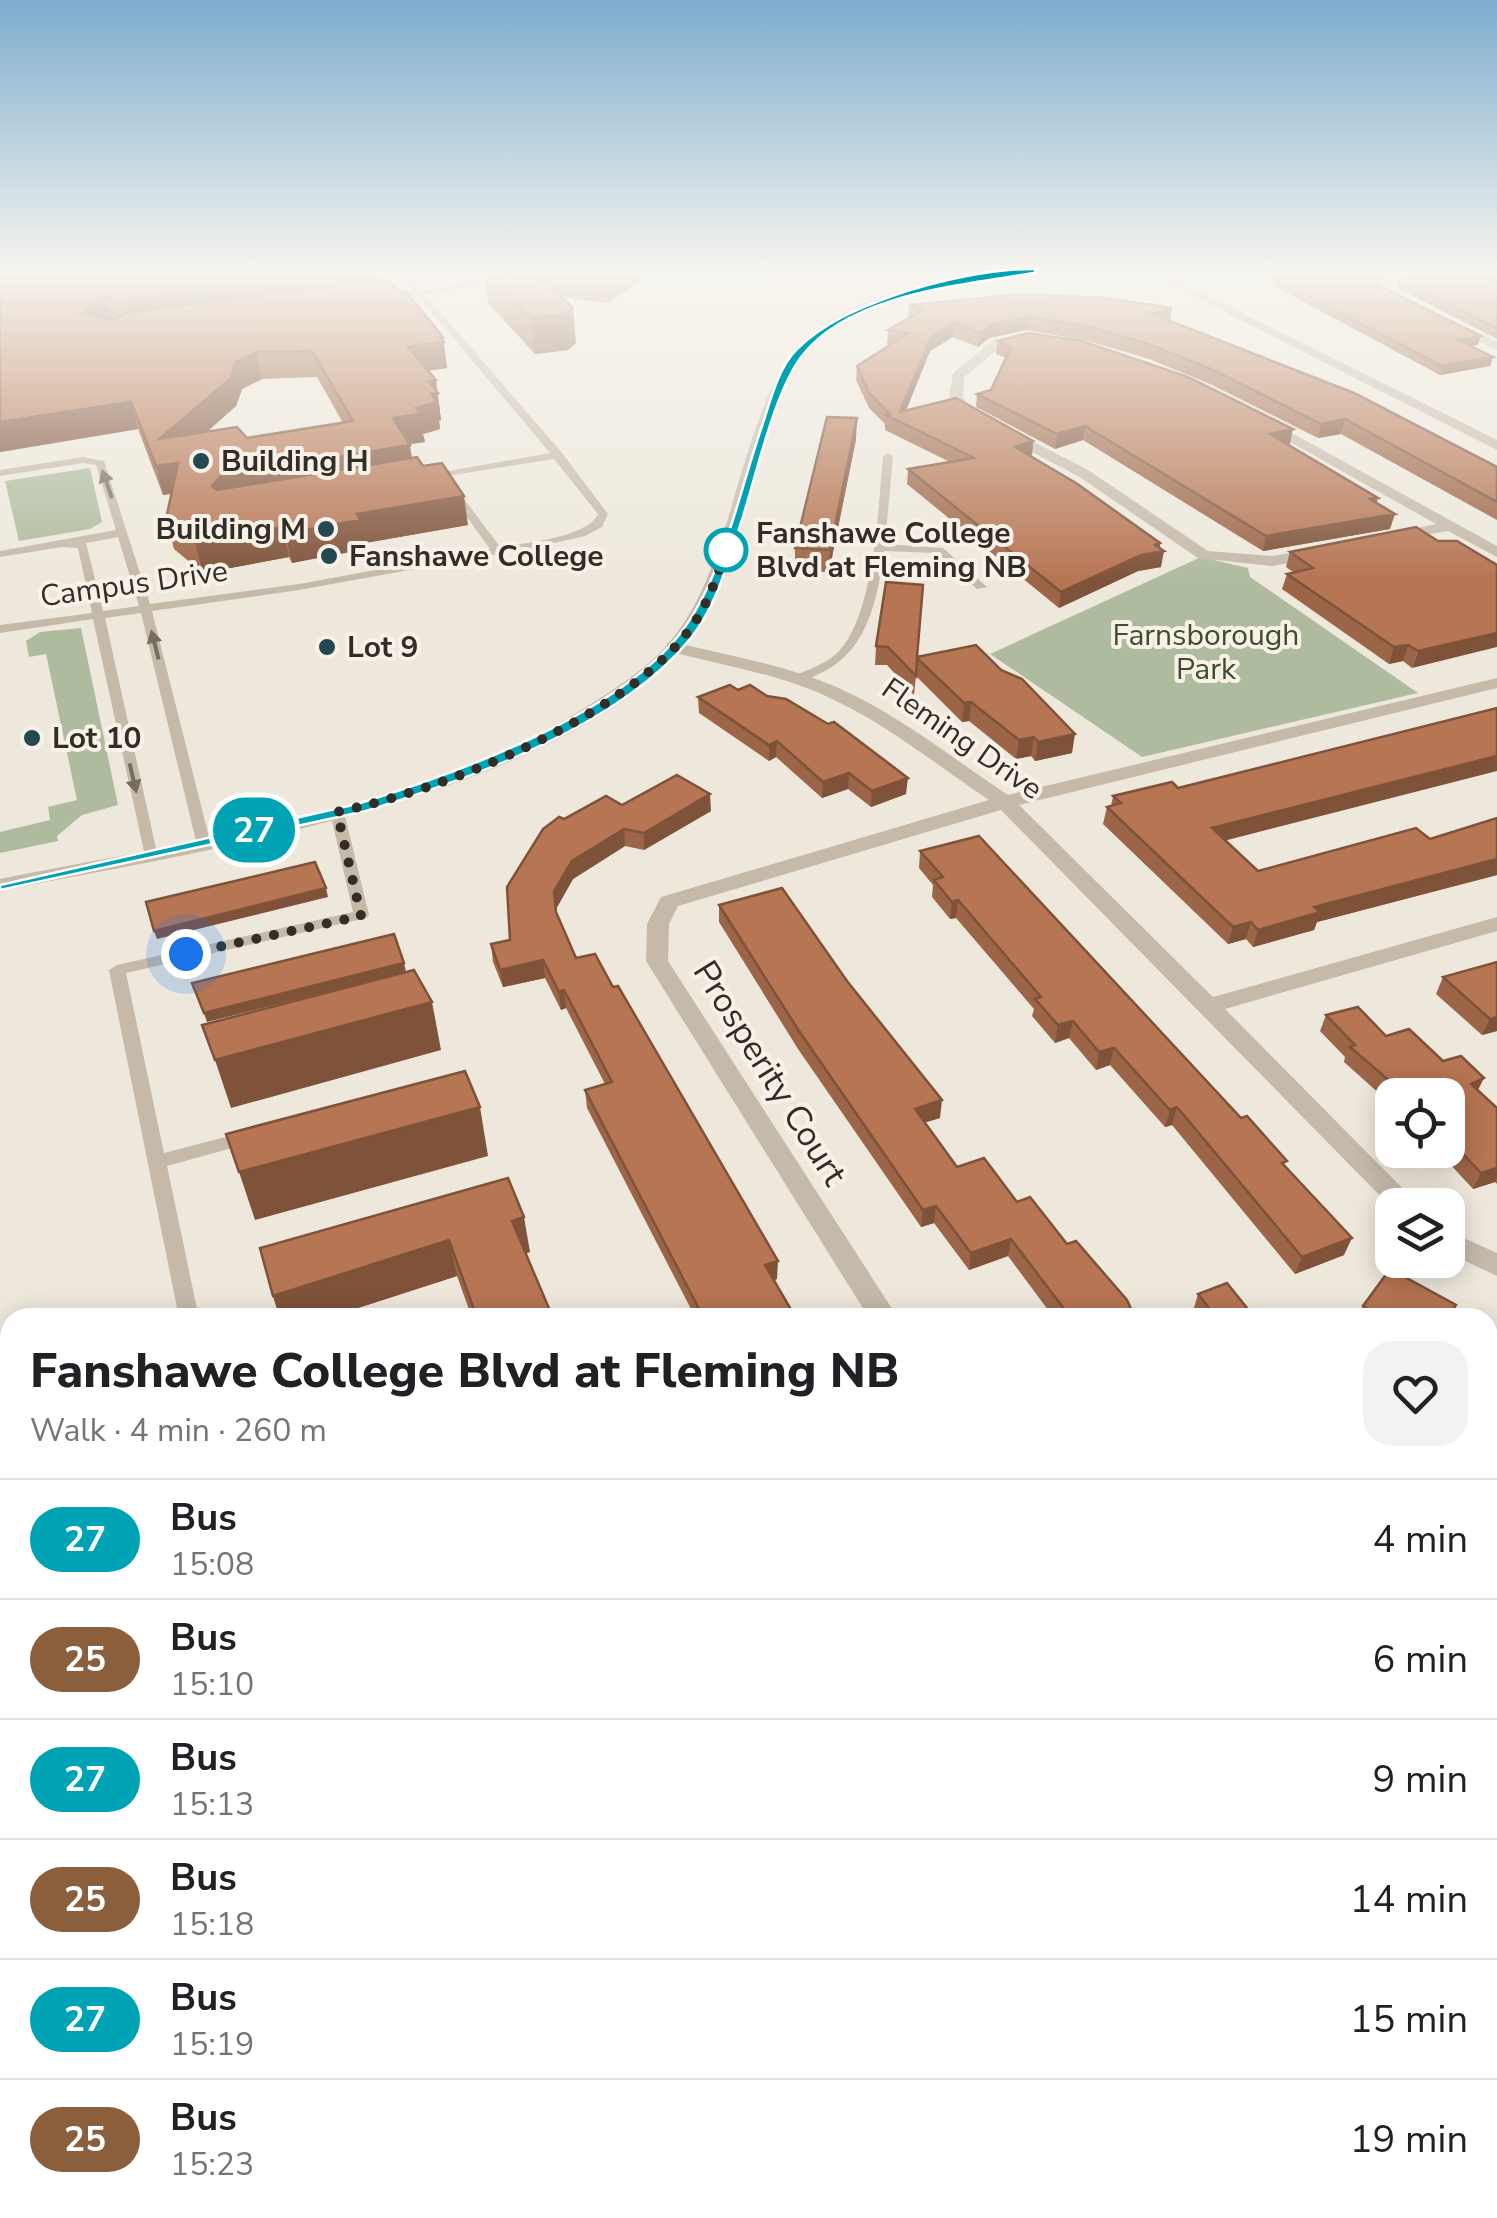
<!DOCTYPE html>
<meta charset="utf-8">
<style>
body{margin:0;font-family:"Nunito Sans",sans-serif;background:#f2f2f2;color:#202124;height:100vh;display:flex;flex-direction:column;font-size:38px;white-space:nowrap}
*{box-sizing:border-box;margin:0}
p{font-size:32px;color:#757577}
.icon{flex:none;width:55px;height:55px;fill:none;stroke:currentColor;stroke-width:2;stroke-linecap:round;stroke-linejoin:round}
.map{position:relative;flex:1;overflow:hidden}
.drawer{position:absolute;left:0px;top:1308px;width:1498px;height:912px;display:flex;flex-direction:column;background:#fff;border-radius:30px 30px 0 0;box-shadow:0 5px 25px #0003}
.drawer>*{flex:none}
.badge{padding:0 20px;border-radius:32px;font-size:35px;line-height:65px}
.tools{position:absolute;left:1375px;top:1078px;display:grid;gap:20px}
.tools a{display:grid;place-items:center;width:90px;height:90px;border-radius:20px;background:#fff;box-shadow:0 5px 25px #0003;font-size:50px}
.you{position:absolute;width:50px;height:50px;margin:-25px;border:8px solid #fff;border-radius:50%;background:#1a73e8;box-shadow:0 0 0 15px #1a73e833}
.map>.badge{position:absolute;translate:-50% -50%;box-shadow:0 0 0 5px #fff}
.round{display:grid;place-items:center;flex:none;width:105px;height:105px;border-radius:30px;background:#f2f2f2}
.overview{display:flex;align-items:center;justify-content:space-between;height:170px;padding:0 30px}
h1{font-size:48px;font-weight:800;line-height:75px}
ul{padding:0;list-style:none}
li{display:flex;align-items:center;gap:30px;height:120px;padding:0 30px;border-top:2px solid #e0e0e0}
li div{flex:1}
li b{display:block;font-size:38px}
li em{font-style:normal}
li .badge{min-width:110px;font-weight:700;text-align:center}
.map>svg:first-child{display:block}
.green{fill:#afbb9e}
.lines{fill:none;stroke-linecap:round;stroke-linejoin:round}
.stream{stroke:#7fa2a8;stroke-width:15}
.service{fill:#c5b9aa;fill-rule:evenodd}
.minor{fill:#c5b9aa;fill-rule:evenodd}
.tertiary{fill:#c5b9aa;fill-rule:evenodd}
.wall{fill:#9d6547;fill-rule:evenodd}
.shaded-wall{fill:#7f523a}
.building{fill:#b67553;stroke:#7f523a;stroke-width:2.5;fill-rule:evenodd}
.oneway{fill:#756c62}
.line{fill:#00a3b4;stroke:#fff;stroke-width:2.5}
.walk{stroke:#332d28;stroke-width:10;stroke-dasharray:0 18}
.poi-dot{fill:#24484f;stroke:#f7f1e8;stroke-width:4}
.stop-dot{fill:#fff;stroke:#00a3b4;stroke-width:5}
.labels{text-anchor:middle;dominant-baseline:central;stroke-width:8;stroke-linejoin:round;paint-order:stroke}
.far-poi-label{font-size:30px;font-weight:bold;fill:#332d28;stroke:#f7f1e8;text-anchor:start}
.far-stop-label{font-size:30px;font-weight:bold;fill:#332d28;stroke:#f7f1e8;text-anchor:start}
.far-street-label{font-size:30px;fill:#332d28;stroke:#f7f1e8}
.far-park-label{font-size:30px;fill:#404e2f;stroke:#f7f1e8}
.street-label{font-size:35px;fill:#332d28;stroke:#f7f1e8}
</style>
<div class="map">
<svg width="1497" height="2218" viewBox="0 0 1497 2218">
<rect width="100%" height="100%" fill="#eee8dc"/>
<g class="green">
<path d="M90,468l12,54 -12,7 -71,12 -14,-60z"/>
<path d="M1201,557l47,11 2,9 168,116 -276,64 -152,-103z"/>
<path d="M81,628l37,177 -36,10 -25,21 1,5 -58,12v-21l50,-12 -2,-13 29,-7 -31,-146 -17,3 -3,-16 14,-9z"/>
</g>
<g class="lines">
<g class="stream">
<path d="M1488,2045l9,-5"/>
<path d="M1166,2218l15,-8"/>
</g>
<g class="service">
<path d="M397,271h8l17,20 115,-20h15l-126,24 136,158 46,61 -6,13 -17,9 -49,11 -237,43 -147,21 58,230 -7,4 -7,-4 -55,-228 -36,5 52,235 -7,4 -5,-1 -52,-237 -93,14v-8l92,-12 -14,-65 -16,-1 -62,10v-6l116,-21 -20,-65 -13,-2 -83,13v-6l83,-13 21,4 46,143 149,-20 191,-35 -34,-47 5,-3 4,1 35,47c25,-4 86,-9 98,-33l-44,-55 -132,21v-4l4,-1 124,-22 -132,-157 -9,1v-4l5,-1zM118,537l21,69 -36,5 -17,-68z"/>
<path d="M888,453l5,3 -8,88 58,4 44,39 -10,2 -41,-36 -52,-2c-6,46 -16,99 -61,121 -10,5 -19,10 -29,10v-6c15,-7 35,-13 46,-26 35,-40 38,-142 43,-194z"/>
<path d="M337,808l7,4 25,103 -3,3 -240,55 38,180 84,-22 9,6 -3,5 -87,24 32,152h-20l-70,-348 8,-5 236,-53 -23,-100z"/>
<path d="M437,1309l7,2 3,7h-21l4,-7z"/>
<path d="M0,1601l10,1v22l-10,-1z"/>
<path d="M0,1733l10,1v24l-10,-1z"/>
<path d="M0,1883l10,1v26l-10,-1z"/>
<path d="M392,2210h30l2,8h-30z"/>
</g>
<g class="minor">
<path d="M1433,271h26l-62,12 -7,6 20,12v6h-8l-25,-17 12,-12z"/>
<path d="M1452,321l45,20v9l-49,-22z"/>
<path d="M1032,335v6l-29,4 -39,32 -1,21 8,11 117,61 120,81 65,5 46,-8 6,2v6l-52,10 -75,-8 -120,-82 -117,-61 -12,-17 4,-25 42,-34z"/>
<path d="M1261,416l236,130v11l-49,-26 -62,10v-6l50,-11 -180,-101 -2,-3z"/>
<path d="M673,642c57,14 119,24 172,49 58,27 110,69 163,104l489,-117v10l-478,117 194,192 284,-80v14l-272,78 194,196 -27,3 -391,-398 -323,96 -9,18 -1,37 230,357h-29l-223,-357 1,-37 14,-27 328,-97c-51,-34 -101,-75 -157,-101 -51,-25 -111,-34 -165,-48v-8z"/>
<path d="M1448,1231l49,22v23l-49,-23z"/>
</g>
<g class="tertiary">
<path d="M1011,271h29c-18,10 -46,8 -67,12 -51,8 -106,20 -148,52 -66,49 -76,201 -117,276 -98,182 -520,242 -708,280v-12c218,-44 462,-71 643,-211 37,-29 58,-70 73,-113 21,-59 33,-123 62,-179 44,-81 150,-94 233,-105z"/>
<path d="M1144,271h14l339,169v10z"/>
</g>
</g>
<g class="wall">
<path d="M0,271l381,9 15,10 47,47 4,31 -19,3 8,9 5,40 -2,1 1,8 -17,5 2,8 -16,2 3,14 56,67 -103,18 1,6 -61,11 -13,3 -3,-6 -86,16 -29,-24 -8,-30 5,-25 -8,1 -25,-66 -138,23zM317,377l26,46 -96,15 -41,-6 30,-26 6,-17 20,-10z"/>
<path d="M485,271h164v3l-41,29 -46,-6 14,46 -8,7 -33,4 -47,-51z"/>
<path d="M1305,271h128l-45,3 -10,11 100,60 -8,1 23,11 -3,9 -50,9 -168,-90 1,-8 42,-3z"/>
<path d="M1497,271v68l-100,-51 2,-8z"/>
<path d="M909,305l261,16 327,146v53l-156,-86 -23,4 -108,-54 -61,-25 -61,-18 -61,-11 -38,8 -11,9 -25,-10 -23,14 -24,59 127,31 -1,15 128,87 1,24 -23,4 -79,37 -152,-124 1,-15 42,-7 -65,-32v-6l-16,-16 -13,-28 1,-14 34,-22h-4l1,-14 20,-12z"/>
<path d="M998,341l292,103h-2l90,54 -1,5 13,26 -127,22 -180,-111 -28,9 -79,-42 1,-13 14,-4 15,-32 -10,-4z"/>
<path d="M856,439l-27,133 -34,-1v-23z"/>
<path d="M1438,541h19l-45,127 -9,-7 -14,3 -107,-75 5,-15 6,-2 -7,-5 4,-15z"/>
<path d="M886,582l31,75 155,96 -37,8 -4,-5 -15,3 -47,-38 -7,1 -46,-46 -2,19 -27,-30h-12l1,-19z"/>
<path d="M738,690l168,104 -35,13 -23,-18 -26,9 -46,-41 -7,4 -70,-48 -1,-16z"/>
<path d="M1113,796l113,44 32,31 172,-32 67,-21v57l-180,47 -3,8 -61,17 -7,-8 -18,5 -125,-120 4,-17 4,-1z"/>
<path d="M622,805l89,6 -67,39 -19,-4 -52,33 -17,30v4l20,45 201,321 -3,1 18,38h-105v-5l5,-2 -105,-203 -2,-18 20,-6 -39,-76 -5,2 -16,-32 -42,9 -10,-25 -2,-18 19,-4 54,-121z"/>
<path d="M920,851l365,315 59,89 -49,19 -123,-149 -7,2 -55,-62 -14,5 -27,-32 -14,5 -23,-27 2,-7 -78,-91 -6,1 -18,-22 1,-12 -14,-17z"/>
<path d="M719,905l221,213 -15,4 32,45 60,35 50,42 68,74h-81l-46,-62 -39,14 -35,-47 -13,4 -123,-178 -79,-127z"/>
<path d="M1497,962v69l-15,4 -46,-41 7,-17z"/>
<path d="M1326,1015l60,21 57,25 54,47v76l-2,-2 -22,7 -36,-39h11v-55h-56v10l-48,-43 1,-5 -25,-26z"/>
<path d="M508,1178l22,74 -4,1 27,65h-81l-15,-42 -130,42h-47l-7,-22z"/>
<path d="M1198,1294l57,24h-58l-4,-7z"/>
<path d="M1363,1306l86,12h-92z"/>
<path d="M1497,1333v33l-6,-23z"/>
</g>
<g class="shaded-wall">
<path d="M359,271h21l3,21 -250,33 -7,-25z"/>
<path d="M606,271h43v3l-41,29z"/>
<path d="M1386,271h47l-45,3 -14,13 3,-8z"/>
<path d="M105,297l7,25 -30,-9z"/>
<path d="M573,308l3,35 -8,7 -33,4 -3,-36z"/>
<path d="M1172,308l-2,14 -18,-8z"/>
<path d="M1028,317l-1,13 -38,8 -11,9 2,-14 11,-8z"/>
<path d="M954,323l-1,14 -23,14 -29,72 -1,-11 31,-75z"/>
<path d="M1481,336l-3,9 -23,4 3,-9z"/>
<path d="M440,337h3l4,31 -35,5 -4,-26z"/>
<path d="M256,352l6,27 -20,10 -6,17 -65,58 7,-1 8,28 -23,4 -7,-29 3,-27 77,-77z"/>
<path d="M1493,357l-3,9 -50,9 2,-9z"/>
<path d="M436,380l5,40 -2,1 1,8 -17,5 2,8 -28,4 -4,-28 23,-10 13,-26z"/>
<path d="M131,402l7,27 -138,23v-30z"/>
<path d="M857,418l-1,21 -27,133 1,-22z"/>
<path d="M1345,419l-4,15 -23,4 3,-14z"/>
<path d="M1085,426l-2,14 -28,9 2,-15z"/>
<path d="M1293,429l-3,15 -23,4 3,-14z"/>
<path d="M1033,441l-1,15 -17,-9z"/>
<path d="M410,445l4,28 -187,33 -15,-20 8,-9z"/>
<path d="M464,496l4,29 -103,18 1,6 -74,14 -7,-30 72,-19z"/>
<path d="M1395,514l-5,15 -127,22 3,-15z"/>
<path d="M283,527l6,30 -86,16 -8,-30z"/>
<path d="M1160,543l-1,9 5,-1 -3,16 -23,4 -79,37 2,-16z"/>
<path d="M1497,633v14l-85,21 6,-17z"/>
<path d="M1408,645l-5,16 -14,3 5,-17z"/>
<path d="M971,702l-2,19 -7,1 2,-19z"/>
<path d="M1075,734l-3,19 -37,8 3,-19z"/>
<path d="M1034,737l-3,19 -15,3 3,-19z"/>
<path d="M777,741l-1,16 -7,4v-16z"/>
<path d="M1497,756v15l-289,74 4,-17z"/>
<path d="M849,773l-1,16 -26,9 1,-16z"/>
<path d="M908,778l-2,16 -35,13 1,-16z"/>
<path d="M710,794l1,17 -67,39v-17z"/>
<path d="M624,829l1,17 -52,33 -17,30 -2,-18 18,-30z"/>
<path d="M1497,859v16l-180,47 -3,8 -61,17 5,-17 56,-23z"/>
<path d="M326,888l2,9 -171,42 -3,-8z"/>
<path d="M958,900l-2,18 -6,1 2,-17z"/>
<path d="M1251,922l-5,17 -18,5 5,-17z"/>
<path d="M543,960l2,18 -42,9 -3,-17z"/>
<path d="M404,963l2,9 -199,50 -3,-9z"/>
<path d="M564,990l2,18 -5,2 -2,-18z"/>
<path d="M432,1002l9,48 -210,58 -16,-48z"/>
<path d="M1497,1017v14l-15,4 8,-16z"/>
<path d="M1073,1021l-4,17 -14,5 3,-18z"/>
<path d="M1114,1048l-4,17 -14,5 3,-18z"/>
<path d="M1484,1078l-8,16 -5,-10z"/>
<path d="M942,1100l-2,18 -26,8 1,-17z"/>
<path d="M480,1107l8,49 -233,64 -16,-48z"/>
<path d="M1177,1107l-5,18 -7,2 5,-17z"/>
<path d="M1497,1168v10l-2,4 -22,7 8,-16z"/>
<path d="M936,1206l-2,17 -13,4 2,-17z"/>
<path d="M524,1217l6,35 -12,4 -6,-35z"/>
<path d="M1352,1238l-8,17 -49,19 7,-17z"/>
<path d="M1011,1239l-3,17 -39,14 2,-17z"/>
<path d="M449,1240l8,36 -130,42h-47l-7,-22z"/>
<path d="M778,1261l-1,18 -12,4v-18z"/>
<path d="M545,2210h56l-16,8h-57z"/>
</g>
<g class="building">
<path d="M0,271h359l-233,29 -21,-3 -23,16 29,7 18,-8 259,-33 8,11 10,2 37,45h-3l4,5 -36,5 28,33 -7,2 9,11 -7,1 6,8 -21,6 4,6 -27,4 17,27 -190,32 -8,9 5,4 200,-33 6,9 19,-3 22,33 -107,18 3,6 -61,11 -14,2 -2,-6 -88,16 -29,-24 12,-56 -22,3 -25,-64 -131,20zM312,351l41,70 -106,17 -10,-11 -78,12 71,-60 6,-17 20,-10z"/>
<path d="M487,271h48l38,37 -8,6 -33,4z"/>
<path d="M1333,271h53l-9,8 1,6 103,51 -23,4 35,17 -51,9 -169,-89 64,-5z"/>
<path d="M1443,271h54v58l-98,-49z"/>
<path d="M1022,294l84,4 66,10 -20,6 202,79 143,74v35l-152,-83 -24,5 -108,-54 -62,-25 -61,-18 -62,-10 -37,8 -11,8 -26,-10 -23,14 -31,75 56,-14 77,43 -18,6 61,36 84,60 -5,2 9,6 -23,4 -80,37 -153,-123 66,-11 -88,-43 4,-1 -21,-21 -12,-27 52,-33 -21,-3 34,-20 -13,-5z"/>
<path d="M1028,333l54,8 106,36 105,52 -23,5 108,64 -8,1 25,15 -129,22 -181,-110 -28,8 -80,-40 14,-4 20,-43 -13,-6z"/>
<path d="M827,417l30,1 -27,132 -35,-2z"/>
<path d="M1416,527l22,14h19l40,24v68l-79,18 -10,-6 -14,2 -107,-73 26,-6 -23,-16z"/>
<path d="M886,582l37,3 -6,72 59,-12 25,25 21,9 53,55 -37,8 -4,-5 -15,3 -48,-38 -7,1 -47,-45 -1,18 -28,-29 -12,-1z"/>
<path d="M730,685l8,5 12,-5 17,11 19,3 42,25 6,-2 74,56 -36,13 -23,-18 -26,9 -46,-41 -8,4 -71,-48z"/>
<path d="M1497,708v48l-285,72 46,43 158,-43 14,11 67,-21v41l-183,48 6,5 -62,18 -7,-8 -18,5 -126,-120 14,-4 -8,-7 59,-14 6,6z"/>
<path d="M677,775l33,19 -66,39 -20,-4 -52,32 -18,30 2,21 20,46 19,-4 18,33 5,-1 160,275 -13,4 28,48 -12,5h-92l-2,-5 12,-4 -114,-219 27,-8 -48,-92 -5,2 -16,-32 -43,10 -9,-26 19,-4 -3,-53 36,-58 16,-12 5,2 42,-23 16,9z"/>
<path d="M979,836l262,282 6,-2 40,45 -5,2 70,75 -50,19 -125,-150 -7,3 -56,-62 -15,4 -26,-31 -15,4 -23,-26 6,-2 -83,-97 -6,2 -18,-22 9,-3 -23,-26z"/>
<path d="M315,862l11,26 -172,43 -8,-29z"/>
<path d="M782,888l65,93 95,119 -27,9 42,58 27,-9 33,44 13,-5 37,47 9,-3 51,59 8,18h-64l-60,-79 -40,14 -35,-47 -13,4 -124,-179 -80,-126z"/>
<path d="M394,934l10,29 -200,50 -12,-30z"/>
<path d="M1497,962v55l-7,2 -47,-42z"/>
<path d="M414,970l18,32 -217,58 -13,-35z"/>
<path d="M1358,1007l28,29 23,-7 34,32 18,-5 23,22 -13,6 26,24v60l-16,5 -33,-35v-43h-42l-56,-48 5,-2 -29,-30z"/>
<path d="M465,1071l15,36 -241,65 -13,-38z"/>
<path d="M508,1178l16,39 -12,4 41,97h-76l-28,-78 -176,56 -13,-48z"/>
<path d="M1390,1269l66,36 -9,13h-64l-20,-12z"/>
<path d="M1227,1283l28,35h-38l-19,-24z"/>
<path d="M432,2210h113l-17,8h-94z"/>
</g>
<defs><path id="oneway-solid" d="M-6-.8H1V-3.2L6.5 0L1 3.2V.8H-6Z" transform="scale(2.5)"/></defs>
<g class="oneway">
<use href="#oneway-solid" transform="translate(107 484) rotate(-109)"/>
<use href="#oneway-solid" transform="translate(155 645) rotate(-104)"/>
<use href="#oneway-solid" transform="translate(133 778) rotate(77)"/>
</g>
<linearGradient id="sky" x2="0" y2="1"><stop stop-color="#7eadce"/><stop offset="0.47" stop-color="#f7f5ef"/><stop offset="1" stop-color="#f7f5ef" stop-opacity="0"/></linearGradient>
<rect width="1497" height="581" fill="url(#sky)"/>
<path class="line" d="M1037,269l-3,4c-71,12 -185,21 -232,83 -27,34 -46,120 -60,164 -14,41 -24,83 -51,118 -72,89 -219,140 -325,173l-366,79v-5l357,-81c98,-30 262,-89 325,-173 42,-57 57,-139 80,-205 8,-24 16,-58 34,-76 28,-28 63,-42 99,-55 42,-14 98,-27 142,-26z"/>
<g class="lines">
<path class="walk" d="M186,954l175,-38 -24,-104c107,-22 282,-92 350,-179 20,-25 29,-54 39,-83"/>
</g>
<g class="poi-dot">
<circle cx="201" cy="461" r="10"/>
<circle cx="326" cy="529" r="10"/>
<circle cx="329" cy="556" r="10"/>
<circle cx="327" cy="647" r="10"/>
<circle cx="32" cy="738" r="10"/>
</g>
<circle class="stop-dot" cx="726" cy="550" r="20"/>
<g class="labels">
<g class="far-poi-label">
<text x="221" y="461">Building H</text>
<text x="306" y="529" text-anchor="end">Building M</text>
<text x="349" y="556">Fanshawe College</text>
<text x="347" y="647">Lot 9</text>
<text x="52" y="738">Lot 10</text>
</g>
<g class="far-stop-label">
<text x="756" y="533">Fanshawe College<tspan x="756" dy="34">Blvd at Fleming NB</tspan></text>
</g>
<g class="far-street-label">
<text transform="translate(134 584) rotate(-8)">Campus Drive</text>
<text transform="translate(962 739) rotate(35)">Fleming Drive</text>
</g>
<g class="far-park-label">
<text x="1206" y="635">Farnsborough<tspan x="1206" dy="34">Park</tspan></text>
</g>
<g class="street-label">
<text transform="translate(770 1073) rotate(58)">Prosperity Court</text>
</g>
</g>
</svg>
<div class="tools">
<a><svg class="icon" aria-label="locate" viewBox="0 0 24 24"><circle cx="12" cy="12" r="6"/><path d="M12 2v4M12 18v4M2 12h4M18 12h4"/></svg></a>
<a><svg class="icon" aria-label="layers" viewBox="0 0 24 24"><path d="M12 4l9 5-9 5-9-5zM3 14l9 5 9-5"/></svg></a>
</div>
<div class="you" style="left:186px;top:954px"></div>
<b class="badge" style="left:254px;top:830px;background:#00a3b4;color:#fff">27</b>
<section class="drawer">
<div class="overview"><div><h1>Fanshawe College Blvd at Fleming NB</h1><p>Walk · 4 min · 260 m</p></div><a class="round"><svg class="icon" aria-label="heart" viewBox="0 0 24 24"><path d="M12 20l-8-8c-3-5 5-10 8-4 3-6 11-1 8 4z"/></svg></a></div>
<ul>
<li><span class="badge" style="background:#00a3b4;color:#fff">27</span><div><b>Bus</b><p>15:08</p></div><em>4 min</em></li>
<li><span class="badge" style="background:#8b5e3c;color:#fff">25</span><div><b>Bus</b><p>15:10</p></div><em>6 min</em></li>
<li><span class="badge" style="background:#00a3b4;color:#fff">27</span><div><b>Bus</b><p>15:13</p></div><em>9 min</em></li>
<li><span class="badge" style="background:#8b5e3c;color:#fff">25</span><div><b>Bus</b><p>15:18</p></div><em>14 min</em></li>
<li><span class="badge" style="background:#00a3b4;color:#fff">27</span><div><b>Bus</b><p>15:19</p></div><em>15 min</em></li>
<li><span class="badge" style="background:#8b5e3c;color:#fff">25</span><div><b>Bus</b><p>15:23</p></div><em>19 min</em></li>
</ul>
</section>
</div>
